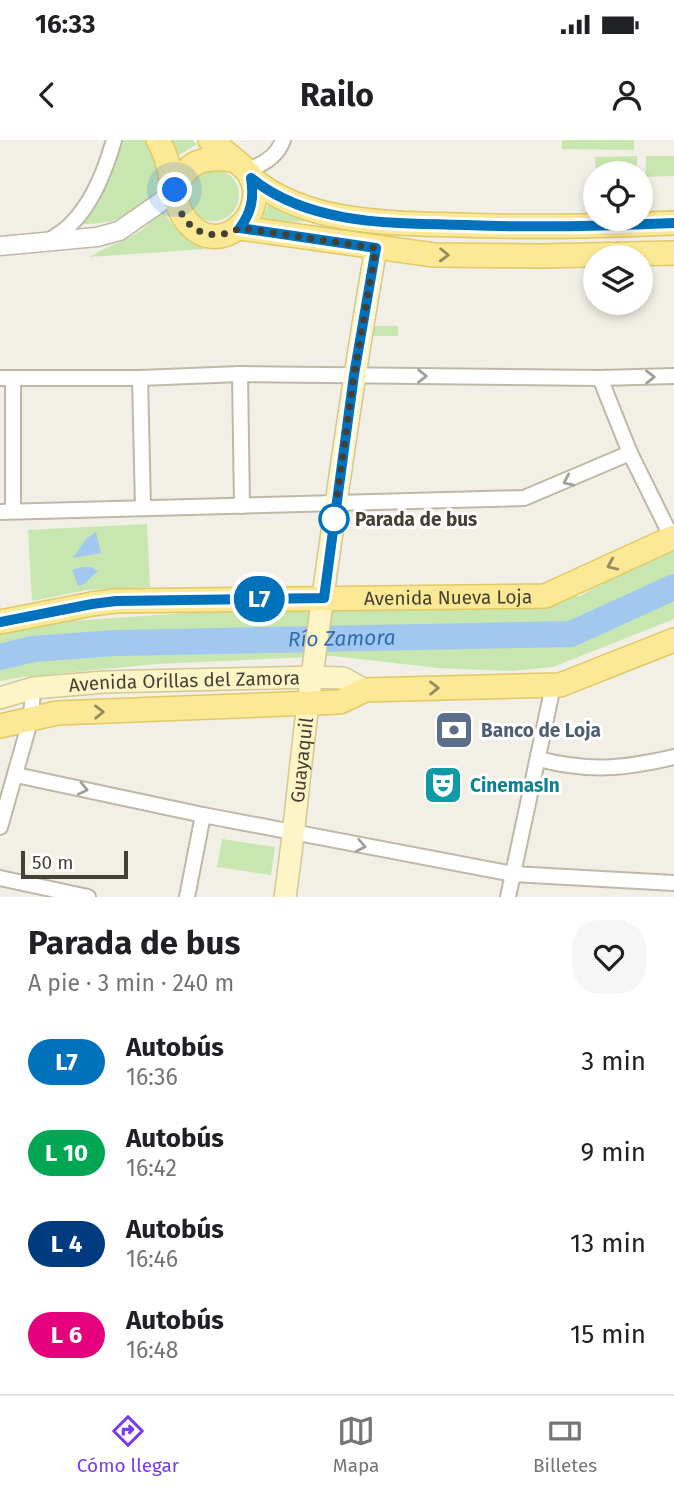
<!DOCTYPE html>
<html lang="es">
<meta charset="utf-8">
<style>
body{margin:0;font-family:"Fira Sans",sans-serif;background:#f6f6f6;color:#202124;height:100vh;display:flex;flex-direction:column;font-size:26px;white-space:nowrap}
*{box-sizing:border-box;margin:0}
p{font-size:23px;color:#757577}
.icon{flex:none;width:38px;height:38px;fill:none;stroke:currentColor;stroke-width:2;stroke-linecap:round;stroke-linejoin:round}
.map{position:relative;height:757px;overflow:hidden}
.details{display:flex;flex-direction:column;background:#fff;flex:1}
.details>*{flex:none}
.badge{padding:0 14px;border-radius:23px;font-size:24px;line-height:46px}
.tools{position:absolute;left:583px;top:21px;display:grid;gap:14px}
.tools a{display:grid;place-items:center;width:70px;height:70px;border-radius:50%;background:#fff;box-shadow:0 4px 10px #0003;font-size:35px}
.scale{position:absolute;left:21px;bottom:18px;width:107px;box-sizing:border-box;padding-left:7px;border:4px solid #454035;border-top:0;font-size:19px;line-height:24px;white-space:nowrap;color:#454035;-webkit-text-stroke:5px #fff;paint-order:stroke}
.you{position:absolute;width:35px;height:35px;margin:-18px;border:5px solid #fff;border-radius:50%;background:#1a73e8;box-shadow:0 0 0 10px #1a73e833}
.map>.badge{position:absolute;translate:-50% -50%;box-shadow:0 0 0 4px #fff}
.round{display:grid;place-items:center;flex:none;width:74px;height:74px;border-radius:28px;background:#f6f6f6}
.summary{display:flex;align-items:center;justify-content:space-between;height:119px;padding:0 28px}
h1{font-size:33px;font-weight:700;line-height:52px}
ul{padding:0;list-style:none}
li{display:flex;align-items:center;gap:21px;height:91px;padding:0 28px}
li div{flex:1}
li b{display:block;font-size:26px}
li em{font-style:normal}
li .badge{min-width:77px;font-weight:700;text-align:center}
.status{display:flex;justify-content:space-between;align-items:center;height:49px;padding:0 35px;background:#fff;direction:ltr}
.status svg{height:19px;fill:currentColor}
header{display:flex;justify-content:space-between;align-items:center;height:91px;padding:0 28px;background:#fff;font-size:32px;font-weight:700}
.tab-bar{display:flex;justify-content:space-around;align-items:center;height:98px;border-top:2px solid #e0e0e0;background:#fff;font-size:19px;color:#757577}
.tab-bar a{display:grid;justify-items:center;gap:4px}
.tab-bar .on{color:#7c3aed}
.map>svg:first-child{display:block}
.green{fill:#c8e6af}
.water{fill:#a2c8ef}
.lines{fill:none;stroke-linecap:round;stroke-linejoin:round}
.river{stroke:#a2c8ef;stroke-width:26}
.minor-casing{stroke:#beb8a8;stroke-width:18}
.tertiary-casing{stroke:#beb8a8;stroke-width:21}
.secondary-casing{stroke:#d2c796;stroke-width:24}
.primary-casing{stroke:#e1c865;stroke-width:26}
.minor{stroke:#fff;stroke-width:14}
.tertiary{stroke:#fff;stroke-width:18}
.secondary{stroke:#fdf5c5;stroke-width:21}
.primary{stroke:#fce995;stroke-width:23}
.oneway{stroke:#978c60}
.oneway2{stroke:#a2a09a}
.line-casing{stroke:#fff;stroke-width:16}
.line{stroke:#0072bc;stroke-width:10}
.walk{stroke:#454035;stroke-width:7;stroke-dasharray:0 12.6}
.stop-dot{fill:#fff;stroke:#0072bc;stroke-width:3.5}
.labels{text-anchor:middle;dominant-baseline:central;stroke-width:6;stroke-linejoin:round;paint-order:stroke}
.stop-label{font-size:19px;font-weight:bold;fill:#454035;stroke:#fff;text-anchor:start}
.street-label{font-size:19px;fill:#454035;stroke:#fff}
.service-label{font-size:19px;font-weight:bold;fill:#4e5e75;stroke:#fff;text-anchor:start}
.culture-label{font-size:19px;font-weight:bold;fill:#0d838f;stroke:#fff;text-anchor:start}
.water-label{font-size:21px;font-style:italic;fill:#316dae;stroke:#fff}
</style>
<div class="status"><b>16:33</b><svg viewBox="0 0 49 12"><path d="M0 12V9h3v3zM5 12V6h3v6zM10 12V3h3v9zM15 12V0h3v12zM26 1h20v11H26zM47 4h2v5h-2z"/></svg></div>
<header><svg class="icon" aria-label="back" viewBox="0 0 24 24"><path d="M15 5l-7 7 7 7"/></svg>Railo<svg class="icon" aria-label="person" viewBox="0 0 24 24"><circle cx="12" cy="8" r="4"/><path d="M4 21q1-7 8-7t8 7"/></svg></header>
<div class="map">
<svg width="674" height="757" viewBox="0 0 674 757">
<rect width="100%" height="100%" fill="#f2f0e6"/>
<g class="green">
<path d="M121,0h25c10,15 14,31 15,48 -26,26 -41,36 -79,36l29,-52z"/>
<path d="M170,0h22l5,4 -22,14z"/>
<path d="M562,0h72v10l-72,-1z"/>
<path d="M637,16v17h-41l-1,-16z"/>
<path d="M646,16h28v20l-28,1z"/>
<circle cx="213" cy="55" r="26"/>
<path d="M270,61l42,20 -53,2z"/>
<path d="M163,69c9,20 23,29 42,40l-116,8c32,-18 50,-18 74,-48z"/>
<path d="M371,186h27v10h-28z"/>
<path d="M147,384l3,63 -63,3 -55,11 -4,-71z"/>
<path d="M674,403v76l-121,48 -40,4 -75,-3 -105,-12 -177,8 -133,13 -23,4v-49l55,-10 134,-9 300,-8 91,-9z"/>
<path d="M222,699l53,8 -4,28 -54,-8z"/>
</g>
<g class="water">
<path d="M96,392l5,21 -28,5 13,-19z"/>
<path d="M81,427h10l7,4 -14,13 -6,2 -6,-16z"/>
</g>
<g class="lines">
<path class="river" id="s1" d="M0,517l33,-8 82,-6 456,-9 103,-47"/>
<defs>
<g id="minor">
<path d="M246,30c17,-5 31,-13 37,-30"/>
<path d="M50,100c7,-5 16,-10 22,-17 21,-21 34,-55 42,-83"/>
<path d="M240,234l2,132"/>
<path d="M0,238h140l100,-4 360,4 74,-2"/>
<path d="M140,238l3,130"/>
<path d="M600,238l30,75 42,85"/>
<path d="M13,371v-133"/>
<path d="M0,372l524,-14 106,-45"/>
<path d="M538,619c52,13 84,10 136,-2"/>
<path d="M16,635l187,40 310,59 161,9"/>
<path d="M0,687l31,-109 2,-30"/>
<path d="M0,738l88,19"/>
<path d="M187,757l16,-82"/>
<path d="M508,757l45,-211"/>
</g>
<path id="tertiary" d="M0,106l97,-9 22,-6 39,-27 17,-14"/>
<g id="secondary">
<path id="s2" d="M0,558l33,-10 72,-6 206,-5 32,1 22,12"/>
<path id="s3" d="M285,757c11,-74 16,-148 27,-222 20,-143 39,-285 64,-427"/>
</g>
<g id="primary">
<path d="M158,0c17,28 11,63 31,84 32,35 81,-11 61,-49 -7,-11 -30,-26 -40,-35"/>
<path d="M251,38c57,47 140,45 210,47 71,3 142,1 213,-2"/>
<path d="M175,50c11,-29 29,-34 58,-30"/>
<path d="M240,88l194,27 109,1 131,-3"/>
<path id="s4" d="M0,482l92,-18 24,-3 429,-5 129,-59"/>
<path d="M0,586l57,-13 283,-11 25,-12 195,-5 114,-45"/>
</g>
</defs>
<use href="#minor" class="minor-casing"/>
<use href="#tertiary" class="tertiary-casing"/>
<use href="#secondary" class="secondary-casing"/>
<use href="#primary" class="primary-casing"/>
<use href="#minor" class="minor"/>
<use href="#tertiary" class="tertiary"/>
<use href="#secondary" class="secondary"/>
<use href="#primary" class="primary"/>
</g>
<defs><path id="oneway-chevron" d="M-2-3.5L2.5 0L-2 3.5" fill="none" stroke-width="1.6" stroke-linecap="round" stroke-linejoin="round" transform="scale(1.75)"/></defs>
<g class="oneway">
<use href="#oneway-chevron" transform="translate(444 115) rotate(2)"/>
<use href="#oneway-chevron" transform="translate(612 425) rotate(156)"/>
<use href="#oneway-chevron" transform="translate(434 548) rotate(-1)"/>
<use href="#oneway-chevron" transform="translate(99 572) rotate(-1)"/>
</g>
<g class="oneway2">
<use href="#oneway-chevron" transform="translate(422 236) rotate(1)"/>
<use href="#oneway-chevron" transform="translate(650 237) rotate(-1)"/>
<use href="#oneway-chevron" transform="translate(568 341) rotate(156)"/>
<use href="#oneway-chevron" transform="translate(83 649) rotate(12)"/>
<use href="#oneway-chevron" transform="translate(361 706) rotate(11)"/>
</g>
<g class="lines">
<defs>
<path id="line" d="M0,482l92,-18 24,-3 208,-3 30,-223 22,-127 -136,-20c12,-17 14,-30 11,-50 59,48 143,45 215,47 69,3 138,1 208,-2"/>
</defs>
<use href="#line" class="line-casing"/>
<use href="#line" class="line"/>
<path class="walk" d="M175,50c3,36 31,56 65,38l136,20 -22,127 -20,144"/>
</g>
<defs>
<symbol id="bank-square" viewBox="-11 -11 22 22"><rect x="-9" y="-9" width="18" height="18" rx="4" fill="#5c6f8a" stroke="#fff"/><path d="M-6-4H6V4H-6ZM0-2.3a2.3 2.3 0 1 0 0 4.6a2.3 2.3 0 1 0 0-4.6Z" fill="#fff"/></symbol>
<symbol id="theatre-square" viewBox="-11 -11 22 22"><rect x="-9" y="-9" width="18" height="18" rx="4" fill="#0f9aa8" stroke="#fff"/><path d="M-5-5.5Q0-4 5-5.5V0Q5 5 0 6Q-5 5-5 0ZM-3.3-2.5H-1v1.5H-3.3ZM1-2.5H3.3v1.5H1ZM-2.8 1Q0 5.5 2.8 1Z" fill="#fff"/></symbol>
</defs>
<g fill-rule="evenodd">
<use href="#bank-square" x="432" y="568" width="44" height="44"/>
<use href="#theatre-square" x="421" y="623" width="44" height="44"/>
</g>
<circle class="stop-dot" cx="334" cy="379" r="14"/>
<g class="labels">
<g class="stop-label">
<text x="355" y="379">Parada de bus</text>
</g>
<g class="street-label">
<text stroke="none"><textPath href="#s4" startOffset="450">Avenida Nueva Loja</textPath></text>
<text stroke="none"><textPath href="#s2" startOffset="186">Avenida Orillas del Zamora</textPath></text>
<text stroke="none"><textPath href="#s3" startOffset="138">Guayaquil</textPath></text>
</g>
<g class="service-label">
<text x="481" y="590">Banco de Loja</text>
</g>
<g class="culture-label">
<text x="470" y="645">CinemasIn</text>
</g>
<g class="water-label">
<text stroke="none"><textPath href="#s1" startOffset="343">Río Zamora</textPath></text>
</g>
</g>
</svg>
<div class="tools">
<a><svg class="icon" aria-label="locate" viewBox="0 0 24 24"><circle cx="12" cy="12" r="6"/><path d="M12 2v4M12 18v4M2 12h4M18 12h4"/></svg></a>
<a><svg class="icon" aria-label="layers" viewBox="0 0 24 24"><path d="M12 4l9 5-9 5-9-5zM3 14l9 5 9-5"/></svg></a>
</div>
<div class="scale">50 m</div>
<div class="you" style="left:175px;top:50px"></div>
<b class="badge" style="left:259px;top:459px;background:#0072bc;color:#fff">L7</b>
</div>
<section class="details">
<div class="summary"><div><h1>Parada de bus</h1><p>A pie · 3 min · 240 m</p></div><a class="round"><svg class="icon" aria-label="heart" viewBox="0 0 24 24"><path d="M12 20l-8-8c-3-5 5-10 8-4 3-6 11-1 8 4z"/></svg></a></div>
<ul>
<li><span class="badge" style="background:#0072bc;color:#fff">L7</span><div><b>Autobús</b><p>16:36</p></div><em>3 min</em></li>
<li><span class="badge" style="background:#00a651;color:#fff">L 10</span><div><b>Autobús</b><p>16:42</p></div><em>9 min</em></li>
<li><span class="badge" style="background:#003b80;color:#fff">L 4</span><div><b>Autobús</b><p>16:46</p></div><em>13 min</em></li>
<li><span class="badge" style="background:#e6007e;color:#fff">L 6</span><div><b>Autobús</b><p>16:48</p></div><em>15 min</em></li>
</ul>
</section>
<nav class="tab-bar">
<a class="on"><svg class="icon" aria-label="directions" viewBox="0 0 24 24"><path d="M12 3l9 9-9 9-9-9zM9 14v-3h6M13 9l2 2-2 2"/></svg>Cómo llegar</a>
<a><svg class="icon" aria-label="map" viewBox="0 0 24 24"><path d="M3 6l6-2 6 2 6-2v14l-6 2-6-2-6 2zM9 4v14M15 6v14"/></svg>Mapa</a>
<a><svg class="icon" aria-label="tickets" viewBox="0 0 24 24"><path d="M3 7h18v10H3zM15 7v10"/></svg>Billetes</a>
</nav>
